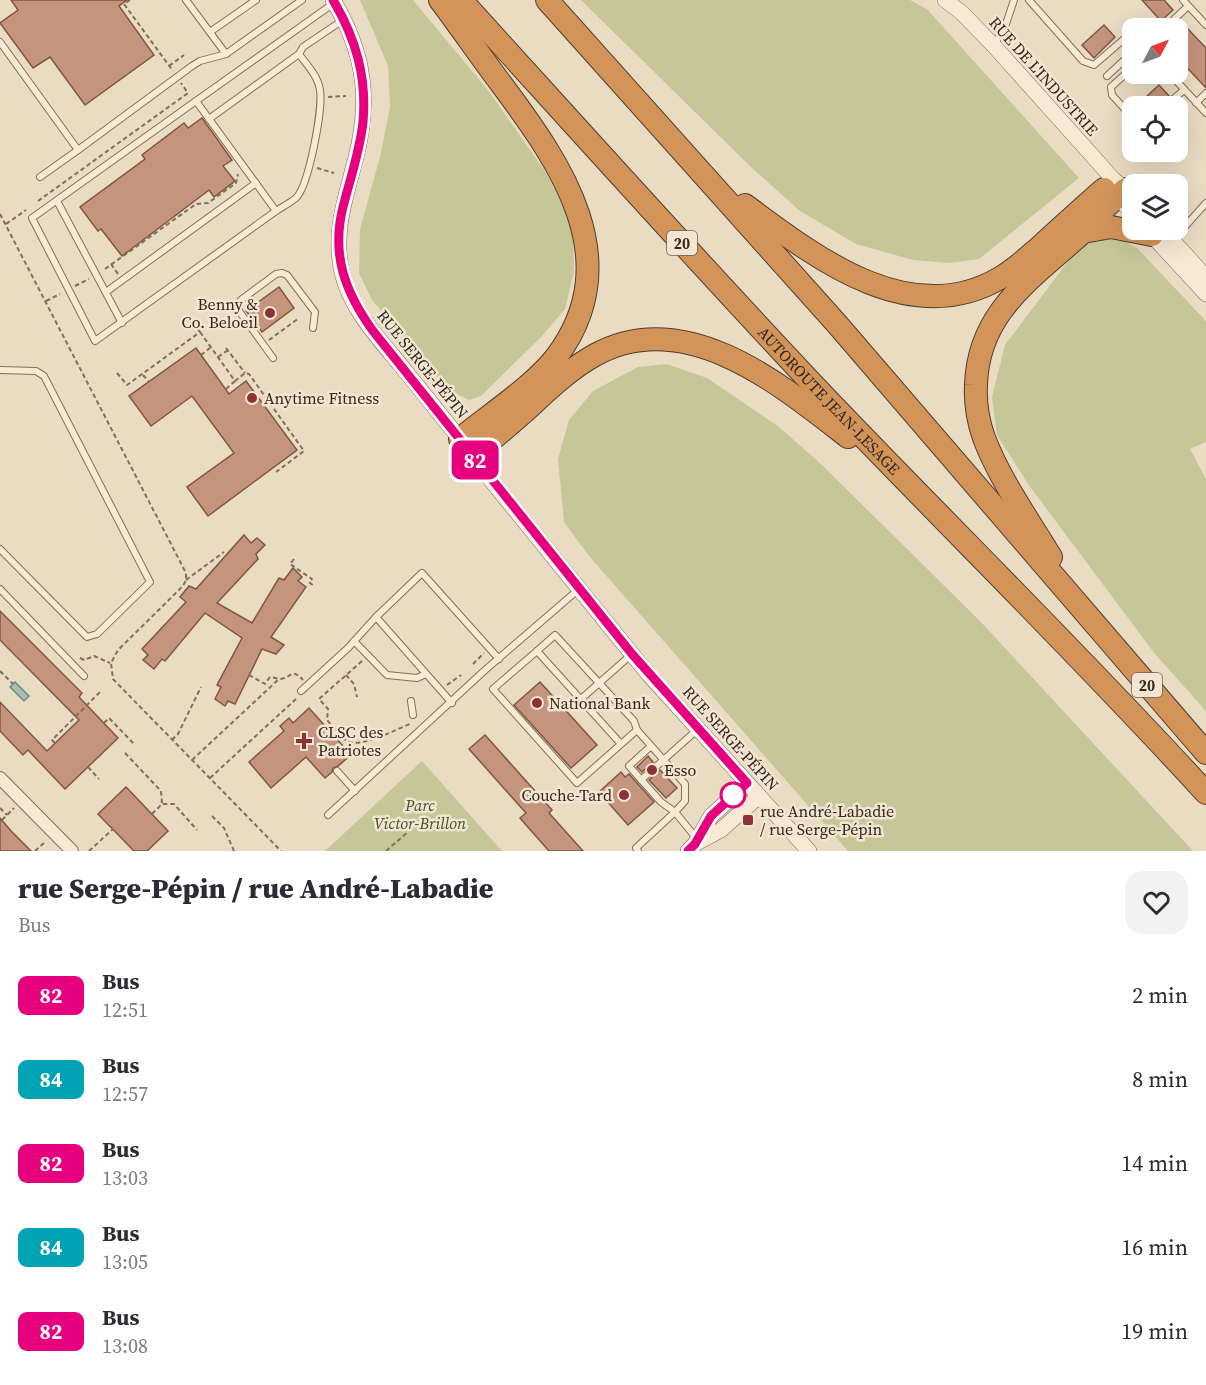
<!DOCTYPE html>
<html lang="fr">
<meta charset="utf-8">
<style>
body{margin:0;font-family:"Source Serif 4",serif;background:#f2f2f3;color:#2b2b33;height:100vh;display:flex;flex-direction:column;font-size:22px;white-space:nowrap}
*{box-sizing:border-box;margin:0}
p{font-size:20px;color:#7c7c81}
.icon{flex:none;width:33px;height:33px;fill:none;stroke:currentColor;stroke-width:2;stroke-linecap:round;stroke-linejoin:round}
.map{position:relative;height:851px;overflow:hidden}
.details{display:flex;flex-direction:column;background:#fff;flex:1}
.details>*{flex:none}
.badge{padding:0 12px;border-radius:9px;font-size:21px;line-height:39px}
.needle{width:39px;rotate:49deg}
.buttons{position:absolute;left:1122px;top:18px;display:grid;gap:12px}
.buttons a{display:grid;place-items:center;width:66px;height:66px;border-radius:12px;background:#fff;box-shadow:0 6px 24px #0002;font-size:30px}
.map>.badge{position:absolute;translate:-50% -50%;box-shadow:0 0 0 3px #fff}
.round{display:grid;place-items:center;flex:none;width:63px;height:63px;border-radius:18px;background:#f2f2f3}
.head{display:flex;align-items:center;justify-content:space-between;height:102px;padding:0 18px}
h1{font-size:28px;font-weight:800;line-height:45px}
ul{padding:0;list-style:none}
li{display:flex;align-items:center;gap:18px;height:84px;padding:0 18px}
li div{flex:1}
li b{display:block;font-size:22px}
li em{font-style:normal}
li .badge{min-width:66px;font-weight:700;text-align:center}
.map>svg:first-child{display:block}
.green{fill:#c6c798}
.water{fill:#a5bdb4;stroke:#6d8b81;stroke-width:1.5}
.building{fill:#c5947c;stroke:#805643;stroke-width:1.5}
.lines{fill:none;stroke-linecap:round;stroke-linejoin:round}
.service-casing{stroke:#836d5b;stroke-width:8}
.minor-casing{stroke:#836d5b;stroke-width:14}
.tertiary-casing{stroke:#836d5b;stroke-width:16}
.motorway-casing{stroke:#513c2f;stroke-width:24}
.path{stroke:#836d5b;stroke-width:2;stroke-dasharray:4.5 3;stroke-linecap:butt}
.service{stroke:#f6ead5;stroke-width:6}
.minor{stroke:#f6ead5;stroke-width:12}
.tertiary{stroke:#f6ead5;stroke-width:15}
.motorway{stroke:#d3945a;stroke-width:22}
.line-casing{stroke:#fff;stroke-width:14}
.line{stroke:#e6007e;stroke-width:9}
.poi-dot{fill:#8d3038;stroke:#f2e6d2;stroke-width:2}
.stop-dot{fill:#fff;stroke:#e6007e;stroke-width:3}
.labels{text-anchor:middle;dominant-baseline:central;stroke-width:5;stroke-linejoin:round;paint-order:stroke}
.shield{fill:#f2e6d2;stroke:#6d6054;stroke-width:1.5}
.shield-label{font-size:15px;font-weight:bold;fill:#34271e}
.street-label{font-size:16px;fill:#34271e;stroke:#f2e6d2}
.poi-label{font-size:16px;fill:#34271e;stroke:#f2e6d2;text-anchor:start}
.park-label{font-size:16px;font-style:italic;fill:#484f26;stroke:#f2e6d2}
</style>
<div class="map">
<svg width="1206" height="851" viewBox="0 0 1206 851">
<rect width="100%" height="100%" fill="#eadbc3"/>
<g class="green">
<path d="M360,0h53l74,89 58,82 28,53 1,47 -9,38 -23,27 -61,60 -12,4 -22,-11 -75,-89 -13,-27 1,-44 20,-72 10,-50 -2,-41z"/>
<path d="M581,0h329l17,9 152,169 -100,81 -30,4 -36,-3 -57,-16 -56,-33 -47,-42z"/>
<path d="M1116,237l21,11 69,73v121l-16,7 16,30v232l-51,-57 -127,-170 -31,-49 -5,-38 13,-52 70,-93 14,-12z"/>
<path d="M667,364l40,14 72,49 43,38 157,155 214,231h-345l-259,-295 -25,-34 -6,-63 11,-39 24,-29 45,-24z"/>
<path d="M422,761l80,90h-177z"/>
</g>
<path class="water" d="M15,682l14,14 -5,5 -14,-14z"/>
<g class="building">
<path d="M11,0h116l-8,6 35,49 -69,50 -35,-48 -17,11 -33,-45 18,-13z"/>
<path d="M1142,0h22l9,10 -12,11z"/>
<path d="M1104,25l11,12 -21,21 -12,-13z"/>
<path d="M1187,28l19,20v40l-28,-30v-21z"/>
<path d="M1159,85l10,11 -8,6 -1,4h-24z"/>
<path d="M202,118l30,42 -9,6 12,15 -21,16 -5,-7 -87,66 -21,-27 -3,2 -18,-24 65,-48 -3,-4 42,-32 4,5z"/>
<path d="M279,287l15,21 -32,24 -16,-21z"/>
<path d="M196,348l33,46 17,-13 51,69 -89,66 -21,-29 47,-34 -42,-57 -41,30 -22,-30z"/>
<path d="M244,535l7,8 6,-5 8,7 -9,9 2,5 -41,44 35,20 27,-45 5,2 9,-12 9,9 -4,4 8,6 -35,50 13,8 -8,9 -14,-5 -27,55 -7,-3 -3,5 -10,-7 6,-12 -4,-2 25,-47 -37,-25 -40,48 -3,-2 -8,10 -11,-9 5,-5 -6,-6 44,-47 -6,-5 9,-11 7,3z"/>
<path d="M0,611l82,82 -3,4 39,41 -53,51 -37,-39 -5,5 -23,-24v-29l47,49 32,-31 -79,-80z"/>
<path d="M540,682l57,63 -26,23 -57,-63z"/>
<path d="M309,708l42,47 -13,11 -5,2 -1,4 -7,6 -19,-21 -35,31 -22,-26 35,-31 -4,-5 9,-8 4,5z"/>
<path d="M485,735l67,75 -3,3 34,38h-34l-29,-33 6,-5 -57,-64z"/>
<path d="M648,756l5,6 -11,10 -5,-5z"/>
<path d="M660,770l17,18 -11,10 -17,-18z"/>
<path d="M621,772l4,5 4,-3 25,28 -26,23 -29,-33z"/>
<path d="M126,787l42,44 -21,20h-13l-36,-37z"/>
<path d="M0,818l12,14 19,19h-31z"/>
</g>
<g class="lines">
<defs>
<g id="service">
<path d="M186,0l40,54 76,-54"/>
<path d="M1029,0l54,61 11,4 30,-26"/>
<path d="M1183,0l23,25"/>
<path d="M1165,28l23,-22"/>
<path d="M210,32l46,-32"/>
<path d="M0,42l78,108 114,-84 8,-5 26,-7"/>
<path d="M994,45l12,-21 8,-24"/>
<path d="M299,54c8,11 19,22 21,36 3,19 -11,95 -24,108 -6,5 -14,9 -20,13l-80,-110 138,-98"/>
<path d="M1132,68l-21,19 1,8 20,22"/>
<path d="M1170,74l36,39"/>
<path d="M1107,76l25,-23"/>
<path d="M196,101l-164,117 63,123 181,-130"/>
<path d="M1196,103l10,-10"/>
<path d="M1165,106l19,-16"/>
<path d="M209,119l90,-65 4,-7 40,-27"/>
<path d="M40,177l38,-27"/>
<path d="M57,201l65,122"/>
<path d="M1173,240l33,-37"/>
<path d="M106,292l150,-109"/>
<path d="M273,358l-34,-47 -1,-6 3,-5 35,-26 6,-1 5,2 28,37 -2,16"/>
<path d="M0,370l36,1 8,5 106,206 -53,52 -10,3 -87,-88"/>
<path d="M0,589l84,87"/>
<path d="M376,617l76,86"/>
<path d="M354,641l33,34 30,3 9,-4"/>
<path d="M537,651l18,-16 79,86 3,9 48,54v17l-10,11 -14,-10 -32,-36 22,-20"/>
<path d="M301,691l47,-43 28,-31 46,-44 77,86"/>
<path d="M581,699l51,-45"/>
<path d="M411,701l2,14"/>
<path d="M621,744l-84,-93 -44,38 84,94 60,-53"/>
<path d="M337,771l18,20"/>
<path d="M641,780l57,-51"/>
<path d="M328,815l156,-144 95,-82"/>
<path d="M638,851l-2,-3 39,-36 22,27"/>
</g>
<path id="minor" d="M0,778l72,73"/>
<g id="tertiary">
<path d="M333,0c32,53 38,101 22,161 -10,38 -22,73 -13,112 9,37 37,66 61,95 19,24 38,47 57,71l12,18 177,218 160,176"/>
<path d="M945,0l17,13 32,33 120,134 18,15"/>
<path d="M1116,189l2,8 14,16"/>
<path d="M1147,230l59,64"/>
<path d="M1163,230l43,47"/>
<path d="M695,844l16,-28 36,-33"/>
<path d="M688,851l7,-7 26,-14 38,-34"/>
</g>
<g id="motorway">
<path d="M440,0c21,28 41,57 62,85 59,79 126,175 55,271 -22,29 -68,59 -97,83"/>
<path id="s1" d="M461,0c120,132 239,265 362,395 127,133 259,262 383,398"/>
<path d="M547,0l290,324 369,429"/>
<path d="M745,205c70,52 165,126 255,73 16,-9 29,-22 43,-34 20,-18 40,-37 61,-55"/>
<path d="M1083,232l28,-5 41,8"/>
<path d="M472,457c17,-15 35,-30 52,-45 22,-20 44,-42 71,-57 90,-50 185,29 253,82"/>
<path d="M1051,557c-23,-38 -51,-77 -67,-119 -6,-17 -9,-35 -8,-53 2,-70 51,-103 98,-145 9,-7 15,-15 22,-23 9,-10 20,-19 30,-28"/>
</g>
</defs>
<use href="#service" class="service-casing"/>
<use href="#minor" class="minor-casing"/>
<use href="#tertiary" class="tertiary-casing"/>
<use href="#motorway" class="motorway-casing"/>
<g class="path">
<path d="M130,0l-6,4 49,67"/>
<path d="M169,66l15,-11"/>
<path d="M328,97l18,-1"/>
<path d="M317,168l17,5"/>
<path d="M38,201l150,-108 -7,-10"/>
<path d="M0,214l186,359v7l-3,6 -65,64 -7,13 2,16 168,172"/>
<path d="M6,224l20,-14"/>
<path d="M111,264l7,10"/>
<path d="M105,269l91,-65 12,-1 28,-20 2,-9"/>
<path d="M75,286l14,-7"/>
<path d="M46,301l14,-7"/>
<path d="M200,332l35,49 10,-8 4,1 55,77 -28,21"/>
<path d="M269,340l30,-22"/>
<path d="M226,348l19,25"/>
<path d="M201,355l9,-7"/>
<path d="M218,357l10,-7"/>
<path d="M117,373l10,12 73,-53 -10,-13"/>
<path d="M143,375l6,7"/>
<path d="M226,389l9,-8"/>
<path d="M269,403l9,-7"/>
<path d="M294,559l-4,5 22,15 -3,3 6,5"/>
<path d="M186,580l38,-28"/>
<path d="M80,658l4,2 10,-4 16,7"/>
<path d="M362,661l-43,38 9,10 -1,11c6,7 13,16 20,21 12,8 50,-12 63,-17"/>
<path d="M473,664l11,-11"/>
<path d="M0,671l13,13"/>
<path d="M249,675l16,9 5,-7c1,0 9,2 10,2 12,-1 11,-12 23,1"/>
<path d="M346,675l8,9 3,13"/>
<path d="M447,685l14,-10"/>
<path d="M104,723l5,-5 25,26"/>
<path d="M340,735l7,-6"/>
<path d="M172,740l6,-6 23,-47"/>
<path d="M55,743l-3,-3 48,-48"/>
<path d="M125,753l36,38 1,13"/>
<path d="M192,760l87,-81"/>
<path d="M88,767l11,12"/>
<path d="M210,778l86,-79"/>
<path d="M0,808l7,7"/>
<path d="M152,814l10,-10h12l23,26"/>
<path d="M212,816l12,12 10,23"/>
<path d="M2,820l12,-12"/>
<path d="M35,851l11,-10"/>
<path d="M89,851l24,-22"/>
<path d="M386,851l31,-27"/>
</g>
<use href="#service" class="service"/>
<use href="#minor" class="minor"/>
<use href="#tertiary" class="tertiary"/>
<use href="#motorway" class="motorway"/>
</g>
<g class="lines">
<defs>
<path id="line" d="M333,0c23,39 34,77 30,122 -3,29 -13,57 -20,85 -12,48 2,85 30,124l259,323 115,129 -36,33 -16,28 -7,7"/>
</defs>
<use href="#line" class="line-casing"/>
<use href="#line" class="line"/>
</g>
<g class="poi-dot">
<circle cx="270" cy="313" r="6"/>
<circle cx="252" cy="398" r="6"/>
<circle cx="537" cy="703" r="6"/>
<path d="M301 732h6v6h6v6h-6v6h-6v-6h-6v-6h6z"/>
<circle cx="652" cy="770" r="6"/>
<circle cx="624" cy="795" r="6"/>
<rect x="742" y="814" width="12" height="12" rx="3"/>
</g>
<circle class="stop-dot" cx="733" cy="795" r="12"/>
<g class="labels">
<g class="shield">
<rect x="667" y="231" width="30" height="24" rx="4.5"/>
<rect x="1132" y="673" width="30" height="24" rx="4.5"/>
</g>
<g class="shield-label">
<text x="682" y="243">20</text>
<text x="1147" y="685">20</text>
</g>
<g class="street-label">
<text transform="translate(1044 76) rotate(48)">RUE DE L'INDUSTRIE</text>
<text transform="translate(423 364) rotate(51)">RUE SERGE-PÉPIN</text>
<text stroke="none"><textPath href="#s1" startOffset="544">AUTOROUTE JEAN-LESAGE</textPath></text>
<text transform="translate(731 738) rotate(48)">RUE SERGE-PÉPIN</text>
</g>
<g class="poi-label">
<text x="258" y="304" text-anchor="end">Benny &amp;<tspan x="258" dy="18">Co. Beloeil</tspan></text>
<text x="264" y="398">Anytime Fitness</text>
<text x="549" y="703">National Bank</text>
<text x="318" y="732">CLSC des<tspan x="318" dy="18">Patriotes</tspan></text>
<text x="664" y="770">Esso</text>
<text x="612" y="795" text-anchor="end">Couche-Tard</text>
<text x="760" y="811">rue André-Labadie<tspan x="760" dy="18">/ rue Serge-Pépin</tspan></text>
</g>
<g class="park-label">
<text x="420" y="805">Parc<tspan x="420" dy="18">Victor-Brillon</tspan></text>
</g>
</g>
</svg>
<div class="buttons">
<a><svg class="needle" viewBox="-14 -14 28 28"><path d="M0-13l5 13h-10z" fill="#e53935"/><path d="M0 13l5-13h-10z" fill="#7c7c81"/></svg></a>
<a><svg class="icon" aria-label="locate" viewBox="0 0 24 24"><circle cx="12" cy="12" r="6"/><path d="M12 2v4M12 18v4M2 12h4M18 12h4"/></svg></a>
<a><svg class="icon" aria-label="layers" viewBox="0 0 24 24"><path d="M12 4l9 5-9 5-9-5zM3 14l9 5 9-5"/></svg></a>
</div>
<b class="badge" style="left:475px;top:460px;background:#e6007e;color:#fff">82</b>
</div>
<section class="details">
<div class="head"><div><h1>rue Serge-Pépin / rue André-Labadie</h1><p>Bus</p></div><a class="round"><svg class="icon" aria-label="heart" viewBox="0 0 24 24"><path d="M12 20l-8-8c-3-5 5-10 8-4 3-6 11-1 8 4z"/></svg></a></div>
<ul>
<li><span class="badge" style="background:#e6007e;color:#fff">82</span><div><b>Bus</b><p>12:51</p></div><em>2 min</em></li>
<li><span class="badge" style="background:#00a3b4;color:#fff">84</span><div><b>Bus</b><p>12:57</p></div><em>8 min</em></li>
<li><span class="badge" style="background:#e6007e;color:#fff">82</span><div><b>Bus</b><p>13:03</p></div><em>14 min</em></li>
<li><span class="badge" style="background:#00a3b4;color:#fff">84</span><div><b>Bus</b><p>13:05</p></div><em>16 min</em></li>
<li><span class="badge" style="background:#e6007e;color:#fff">82</span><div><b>Bus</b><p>13:08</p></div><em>19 min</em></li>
</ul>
</section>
